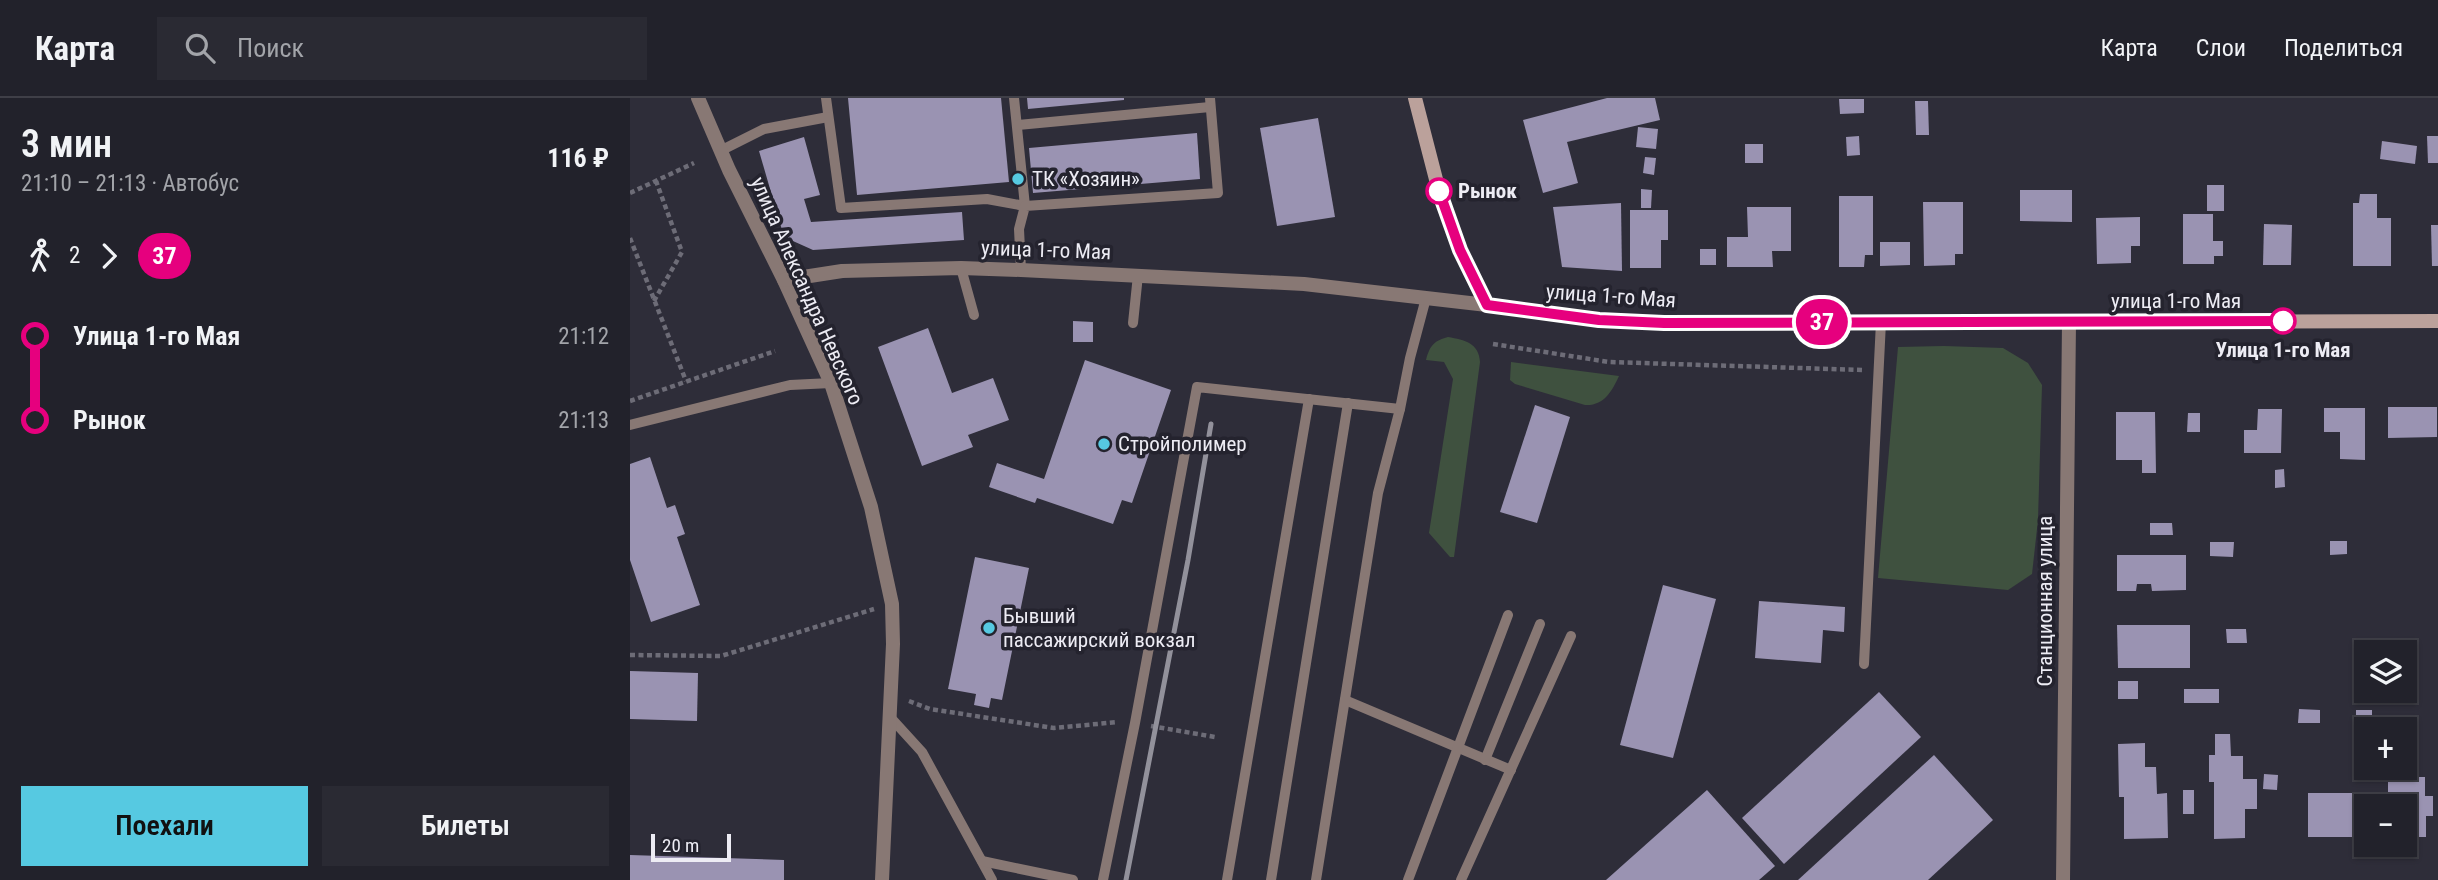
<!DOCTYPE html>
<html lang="ru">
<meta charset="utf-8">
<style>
body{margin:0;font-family:"Roboto Condensed",sans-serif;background:#2a2a33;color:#f1f3f6;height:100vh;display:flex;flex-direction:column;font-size:26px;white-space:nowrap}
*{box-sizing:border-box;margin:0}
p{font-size:23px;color:#a2a4a9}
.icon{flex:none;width:38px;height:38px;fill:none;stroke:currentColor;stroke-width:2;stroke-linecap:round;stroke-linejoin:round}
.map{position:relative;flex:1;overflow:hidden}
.details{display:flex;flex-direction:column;background:#22222b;width:630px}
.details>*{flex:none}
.badge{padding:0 14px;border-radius:23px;font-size:24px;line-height:46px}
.controls{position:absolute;left:1724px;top:542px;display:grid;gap:14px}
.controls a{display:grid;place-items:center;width:63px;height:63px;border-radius:0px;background:#22222b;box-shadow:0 2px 5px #0004,0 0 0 2px #3f3f47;font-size:35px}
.scale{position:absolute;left:21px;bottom:18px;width:80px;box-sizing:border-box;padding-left:7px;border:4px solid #edecf4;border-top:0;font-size:19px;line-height:24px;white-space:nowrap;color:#edecf4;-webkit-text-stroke:5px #24232e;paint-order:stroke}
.map>.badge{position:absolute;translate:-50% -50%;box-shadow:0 0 0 4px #fff}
.legs{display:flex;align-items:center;gap:10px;height:77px;padding:0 21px;font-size:23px}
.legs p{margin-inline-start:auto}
.overview{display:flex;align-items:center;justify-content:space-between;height:119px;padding:0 21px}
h1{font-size:38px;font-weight:600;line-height:52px}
.action{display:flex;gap:14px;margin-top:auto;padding:14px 21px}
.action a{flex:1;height:80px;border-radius:0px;background:#56c9e1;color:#111;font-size:28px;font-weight:600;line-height:80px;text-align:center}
.action a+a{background:#2a2a33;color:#f1f3f6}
ul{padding:0 21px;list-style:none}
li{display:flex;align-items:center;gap:24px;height:84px;font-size:26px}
li i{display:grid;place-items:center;width:10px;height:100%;margin:0 9px;background:currentColor}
li i::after{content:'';width:18px;height:18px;margin:-9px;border:5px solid;border-radius:50%;background:#22222b}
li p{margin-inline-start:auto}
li:first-child i{background:linear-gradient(#0000 50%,currentColor 0)}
li:last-child i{background:linear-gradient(currentColor 50%,#0000 0)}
header{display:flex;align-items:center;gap:42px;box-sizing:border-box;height:98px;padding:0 35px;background:#22222b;border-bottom:2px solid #3f3f47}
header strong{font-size:33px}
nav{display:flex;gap:38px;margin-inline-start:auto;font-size:24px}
.search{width:490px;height:63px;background:#2a2a33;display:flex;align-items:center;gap:18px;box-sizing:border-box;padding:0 24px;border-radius:0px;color:#a2a4a9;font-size:26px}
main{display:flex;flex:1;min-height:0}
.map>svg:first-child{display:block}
.green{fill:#3f513f}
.building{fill:#9a93b2}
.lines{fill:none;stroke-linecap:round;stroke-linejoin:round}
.path{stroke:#6d6c77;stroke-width:4.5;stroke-dasharray:5 3.5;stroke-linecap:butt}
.lane{stroke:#887874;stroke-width:10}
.street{stroke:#887874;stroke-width:14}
.secondary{stroke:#bba19b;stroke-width:14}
.rail{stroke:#92919b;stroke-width:5}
.line-1-casing{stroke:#fff;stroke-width:16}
.line-1{stroke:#e6007e;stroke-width:10}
.poi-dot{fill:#56c9e1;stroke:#24232e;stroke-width:2.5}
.stop-1-dot{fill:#fff;stroke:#e6007e;stroke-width:3.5}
.labels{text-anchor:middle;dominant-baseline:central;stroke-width:7;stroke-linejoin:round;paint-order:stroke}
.poi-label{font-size:21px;fill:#edecf4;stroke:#24232e;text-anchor:start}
.stop-label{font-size:21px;font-weight:bold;fill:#edecf4;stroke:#24232e;text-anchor:start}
.street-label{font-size:21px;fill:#edecf4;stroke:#24232e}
</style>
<header>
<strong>Карта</strong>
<div class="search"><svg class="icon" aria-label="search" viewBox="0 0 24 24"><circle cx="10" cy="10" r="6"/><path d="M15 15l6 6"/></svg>Поиск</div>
<nav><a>Карта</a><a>Слои</a><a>Поделиться</a></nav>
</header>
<main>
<section class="details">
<div class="overview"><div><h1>3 мин</h1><p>21:10 – 21:13 · Автобус</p></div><b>116 ₽</b></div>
<div class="legs"><svg class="icon" aria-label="walk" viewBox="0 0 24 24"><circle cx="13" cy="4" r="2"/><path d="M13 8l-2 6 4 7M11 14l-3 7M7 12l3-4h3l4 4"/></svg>2<svg class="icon" aria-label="forward" viewBox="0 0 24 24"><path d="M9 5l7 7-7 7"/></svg><b class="badge" style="background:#e6007e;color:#fff">37</b></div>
<ul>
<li><i style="color:#e6007e"></i><b>Улица 1-го Мая</b><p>21:12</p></li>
<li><i style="color:#e6007e"></i><b>Рынок</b><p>21:13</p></li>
</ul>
<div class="action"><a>Поехали</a><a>Билеты</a></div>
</section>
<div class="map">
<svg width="1808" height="782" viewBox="0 0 1808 782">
<rect width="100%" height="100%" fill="#2e2d39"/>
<g class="green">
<path d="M818,239c17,3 31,6 32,25l-26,195h-4l-21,-24 24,-154 -9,-17 -18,-2c4,-15 8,-19 22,-23z"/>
<path d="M1314,248l59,2 25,15 14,22 -4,135 -6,54 -24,16 -130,-12 20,-231z"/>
<path d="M881,264l108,14c-7,15 -15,30 -34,29l-70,-21 -5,-4z"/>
</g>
<g class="building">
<path d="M218,0h153l8,84 -152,13z"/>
<path d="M397,0h97v2l-96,9z"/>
<path d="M977,0h48l5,22 -93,22 11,41 -35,10 -20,-73z"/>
<path d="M1209,1h25v14l-24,1z"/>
<path d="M1285,3h13l1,34h-13z"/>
<path d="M688,20l17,99 -58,9 -17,-98z"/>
<path d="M1008,29l20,2 -2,20 -20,-2z"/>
<path d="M567,35l3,46 -167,14 -4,-45z"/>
<path d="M1229,38l1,19 -13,1 -1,-19z"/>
<path d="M1797,38h11v27h-10z"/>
<path d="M174,39l16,58 -16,4 7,23 151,-10 2,28 -151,10 -29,-13 -25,-86z"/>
<path d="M1752,43l35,5 -2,18 -35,-5z"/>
<rect x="1115" y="46" width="18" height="19"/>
<path d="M1015,59l11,1 -2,17 -11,-2z"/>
<rect x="1577" y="87" width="17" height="26"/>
<path d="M1011,91l11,1 -1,18h-10z"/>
<path d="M1390,92h52v32l-52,-1z"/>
<path d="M1730,96h17v24h14v48h-38v-63h6z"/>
<path d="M1209,98h34v59h-8l-1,12h-25z"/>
<path d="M1293,104h40v52h-8v11l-31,1z"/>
<path d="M991,105l1,68 -60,-4 -9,-60z"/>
<path d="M1117,109h44v44h-19l1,16h-46v-30h21z"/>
<path d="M1000,112h38v30h-7v28h-31z"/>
<path d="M1553,116h30v27h10v15h-9v8h-31z"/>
<path d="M1510,119v29h-9v17l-34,1 -1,-46z"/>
<path d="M1634,126l28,1 -1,40h-28z"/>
<path d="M1801,127h7v41h-6z"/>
<path d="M1250,144h30v23l-30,1z"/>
<rect x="1070" y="151" width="16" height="16"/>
<path d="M443,223l20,1v20h-20z"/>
<path d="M298,230l24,65 41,-15 16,42 -41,15 5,12 -51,19 -44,-119z"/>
<path d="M455,262l86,30 -39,113 -10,-3 -9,24 -76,-26 -2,5 -46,-16 8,-24 47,16z"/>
<path d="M905,307l35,12 -33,106 -37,-11z"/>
<path d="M1758,309h49v30l-49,1z"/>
<path d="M1694,310h41v52l-25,-1v-27h-16z"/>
<path d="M1628,311h24l-1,44h-37v-23h13z"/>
<path d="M1486,314h39l1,61h-14v-13h-26z"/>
<path d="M1558,315h12v19h-13z"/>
<path d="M20,359l17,51 8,-3 10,29 -8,3 23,68 -49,17 -21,-62v-96z"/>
<path d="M1654,371l1,18 -10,1v-18z"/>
<path d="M1520,425h22l1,12h-23z"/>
<path d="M1700,443h17v13l-17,1z"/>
<path d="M1580,444h24l-1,15 -23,-1z"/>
<path d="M1487,457h69v35l-34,1 -1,-7h-14l-1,7h-19z"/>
<path d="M345,459l54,11 -27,132 -11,-2 -2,10 -15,-3 2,-11 -28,-5z"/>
<path d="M1033,487l53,14 -43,159 -53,-13z"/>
<path d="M1129,503l86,6 -1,25 -21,-2 -2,33 -66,-5z"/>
<path d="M1487,527h73v43h-72z"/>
<path d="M1596,531h20l1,14h-20z"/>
<path d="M0,573l68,2 -1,48 -67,-2z"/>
<rect x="1488" y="583" width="20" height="18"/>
<rect x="1554" y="591" width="35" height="14"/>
<path d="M1249,594l42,45 -137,127 -42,-46z"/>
<path d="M1669,611l21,1v13h-22z"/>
<path d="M1726,612h16v20l-16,2z"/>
<path d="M1585,636h15l1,22h12v23h14v30h-12v29l-31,1v-57h-5v-27h6z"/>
<path d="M1515,645v24h11l1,27 10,-1 1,45 -44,1v-42h-5l-1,-53z"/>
<path d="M1304,657l59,65 -65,60h-130z"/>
<path d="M1634,676l14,1 -1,15 -14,-1z"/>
<path d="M1758,679h37v19h8v20h-7v21h-22v-30h-16z"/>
<path d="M1077,692l68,76 -16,14h-153z"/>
<rect x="1553" y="692" width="11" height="24"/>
<path d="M1678,695h65v14h-7v30h-58z"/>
<path d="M0,757l154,5v20h-154z"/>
</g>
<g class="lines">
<g class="path">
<path d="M0,95l64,-30"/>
<path d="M0,140l56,143"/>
<path d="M24,203l28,-49 -26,-71"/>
<path d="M863,246l116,18 254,8"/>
<path d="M0,303l145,-50"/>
<path d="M0,557l91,1 153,-47"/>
<path d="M279,603l21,8 124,19 64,-6"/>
<path d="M521,628l64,11"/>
</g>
<g class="lane">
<path d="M196,0l15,110 146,-9 38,7 -11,-108"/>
<path d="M388,27l192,-18"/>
<path d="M90,53l44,-22 64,-12"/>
<path d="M331,170l13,47"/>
<path d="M391,172l-2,-41 6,-23 193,-13 -8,-95"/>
<path d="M503,225l5,-48"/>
<path d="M0,327l160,-40 41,-2"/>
<path d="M1234,566l17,-342"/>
<path d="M715,602l166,70"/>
<path d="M261,620l31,34 70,128"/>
<path d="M855,662l55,-136"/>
<path d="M352,763l91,19"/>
<path d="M473,782l32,-157 62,-336 203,22"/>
<path d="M597,782l82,-481"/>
<path d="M641,782l77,-477"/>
<path d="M686,782l62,-387 22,-84 10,-51 16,-60"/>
<path d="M778,782l100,-265"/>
<path d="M831,782l110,-244"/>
</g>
<g class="street">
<path d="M68,0l31,72 55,110 47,103 40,124 21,97 1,40 -11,236"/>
<path d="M154,182l58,-9 119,-3 60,2 283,14 183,21"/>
<path d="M1433,782l6,-558"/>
</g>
<path class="secondary" d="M785,0l24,93 21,59 27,55 112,15 65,3 774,-2"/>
<path class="rail" d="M496,782l62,-320 23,-136"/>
</g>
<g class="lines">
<defs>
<path id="line-1" d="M809,93l21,59 27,55 112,15 65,3 619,-2"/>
</defs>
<use href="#line-1" class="line-1-casing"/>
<use href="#line-1" class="line-1"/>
</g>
<g class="poi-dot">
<circle cx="388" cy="81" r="7"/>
<circle cx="474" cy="346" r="7"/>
<circle cx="359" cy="530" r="7"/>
</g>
<g class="stop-1-dot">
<circle cx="809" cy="93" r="12"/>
<circle cx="1653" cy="223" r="12"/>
</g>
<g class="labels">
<g class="poi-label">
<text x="402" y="81">ТК «Хозяин»</text>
<text x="488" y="346">Стройполимер</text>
<text x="373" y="518">Бывший<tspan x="373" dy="24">пассажирский вокзал</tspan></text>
</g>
<g class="stop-label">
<text x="828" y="93">Рынок</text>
<text x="1653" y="252" text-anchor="middle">Улица 1-го Мая</text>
</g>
<g class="street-label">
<text transform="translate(416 152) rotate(2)">улица 1-го Мая</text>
<text transform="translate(177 193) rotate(66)">улица Александра Невского</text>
<text transform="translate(981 198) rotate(4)">улица 1-го Мая</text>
<text x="1546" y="203">улица 1-го Мая</text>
<text transform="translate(1415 503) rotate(-90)">Станционная улица</text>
</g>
</g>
</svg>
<div class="controls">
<a><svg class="icon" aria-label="layers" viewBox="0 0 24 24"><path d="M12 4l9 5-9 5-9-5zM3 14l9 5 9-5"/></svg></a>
<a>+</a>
<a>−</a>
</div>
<div class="scale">20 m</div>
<b class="badge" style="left:1192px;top:224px;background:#e6007e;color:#fff">37</b>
</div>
</main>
